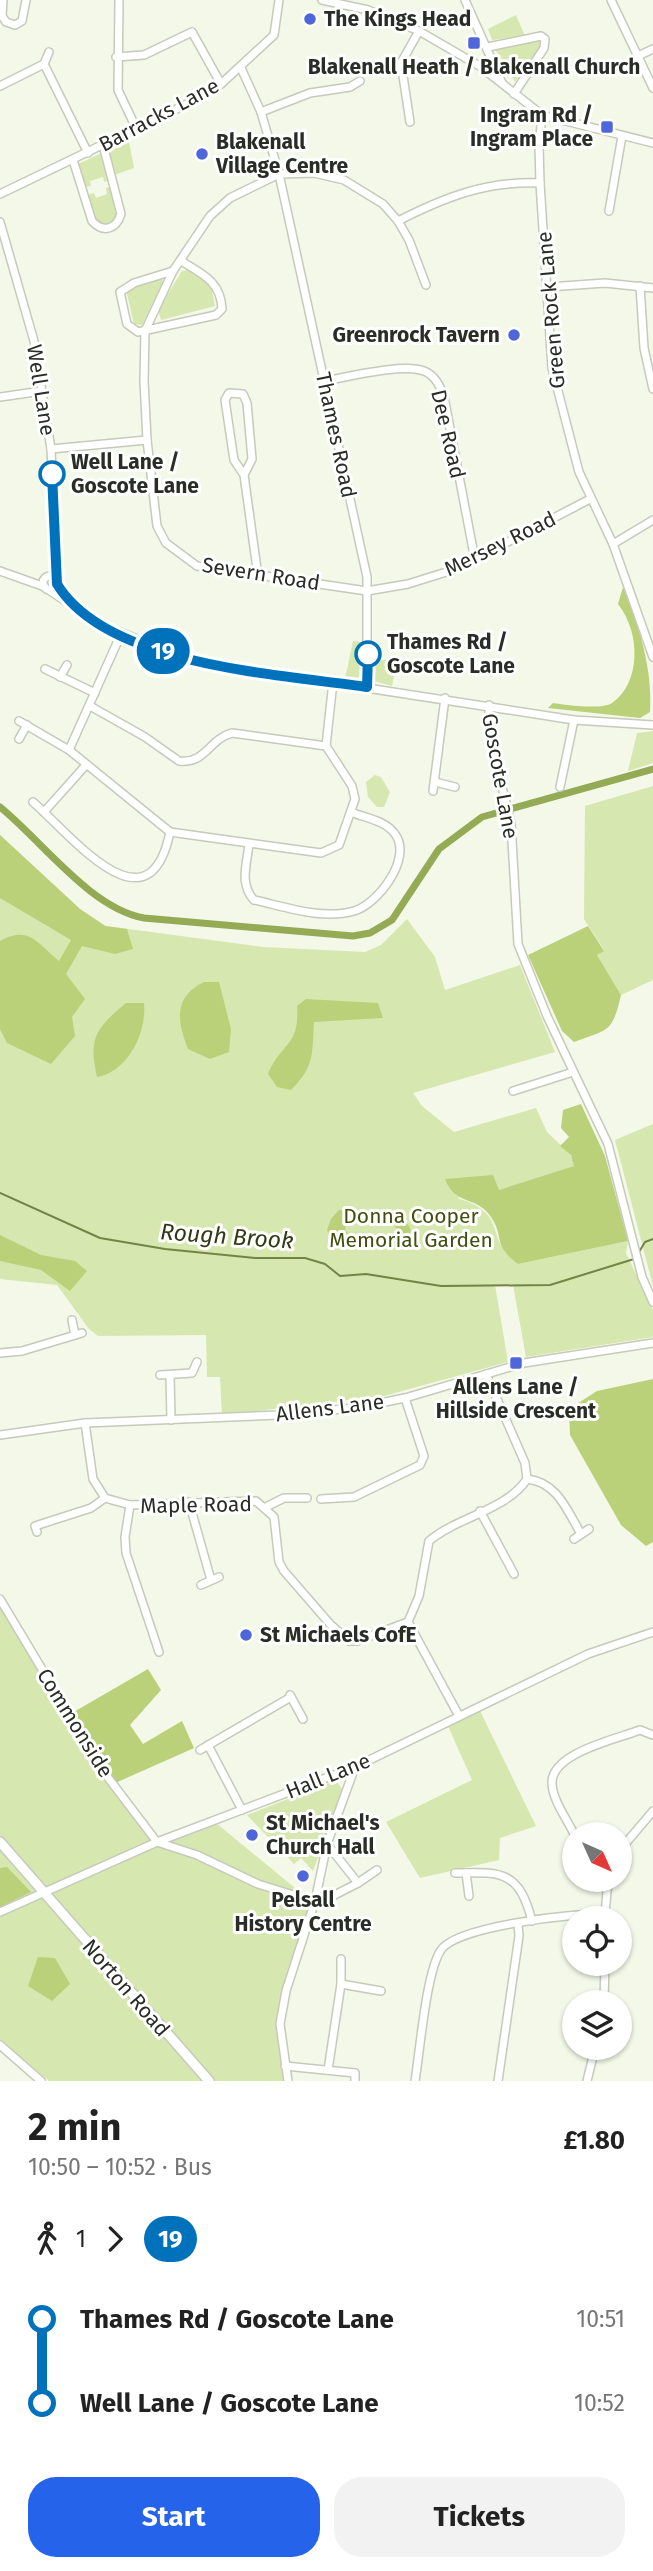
<!DOCTYPE html>
<meta charset="utf-8">
<style>
body{margin:0;font-family:"Fira Sans",sans-serif;background:#f2f2f2;color:#222;height:100vh;display:flex;flex-direction:column;font-size:26px;white-space:nowrap}
*{box-sizing:border-box;margin:0}
p{font-size:23px;color:#767676}
.icon{flex:none;width:38px;height:38px;fill:none;stroke:currentColor;stroke-width:2;stroke-linecap:round;stroke-linejoin:round}
.map{position:relative;height:2081px;overflow:hidden}
.sheet{display:flex;flex-direction:column;background:#fff;flex:1}
.sheet>*{flex:none}
.badge{padding:0 14px;border-radius:23px;font-size:24px;line-height:46px}
.needle{width:46px;rotate:135deg}
.tools{position:absolute;left:562px;top:1822px;display:grid;gap:14px}
.tools a{display:grid;place-items:center;width:70px;height:70px;border-radius:50%;background:#fff;box-shadow:0 2px 5px #0004;font-size:35px}
.map>.badge{position:absolute;translate:-50% -50%;box-shadow:0 0 0 4px #fff}
.legs{display:flex;align-items:center;gap:10px;height:77px;padding:0 28px;font-size:23px}
.legs p{margin-inline-start:auto}
.head{display:flex;align-items:center;justify-content:space-between;height:119px;padding:0 28px}
h1{font-size:38px;font-weight:700;line-height:52px}
.cta{display:flex;gap:14px;margin-top:auto;padding:14px 28px}
.cta a{flex:1;height:80px;border-radius:28px;background:#2563eb;color:#fff;font-size:28px;font-weight:700;line-height:80px;text-align:center}
.cta a+a{background:#f2f2f2;color:#222}
ul{padding:0 28px;list-style:none}
li{display:flex;align-items:center;gap:24px;height:84px;font-size:26px}
li i{display:grid;place-items:center;width:10px;height:100%;margin:0 9px;background:currentColor}
li i::after{content:'';width:18px;height:18px;margin:-9px;border:5px solid;border-radius:50%;background:#fff}
li p{margin-inline-start:auto}
li:first-child i{background:linear-gradient(#0000 50%,currentColor 0)}
li:last-child i{background:linear-gradient(currentColor 50%,#0000 0)}
.map>svg:first-child{display:block}
.green{fill:#d7e7b0}
.forest{fill:#bad179}
.lines{fill:none;stroke-linecap:round;stroke-linejoin:round}
.stream{stroke:#748446;stroke-width:2}
.canal{stroke:#94aa54;stroke-width:7}
.minor-casing{stroke:#c5cabb;stroke-width:10}
.major-casing{stroke:#c5cabb;stroke-width:12}
.minor{stroke:#fff;stroke-width:7}
.major{stroke:#fff;stroke-width:9}
.line-1-casing{stroke:#fff;stroke-width:16}
.line-1{stroke:#0072bc;stroke-width:10}
.poi-dot{fill:#4f66db;stroke:#fff;stroke-width:2.5}
.stop-1-dot{fill:#fff;stroke:#0072bc;stroke-width:3.5}
.labels{text-anchor:middle;dominant-baseline:central;stroke-width:6;stroke-linejoin:round;paint-order:stroke}
.poi-label{font-size:21px;font-weight:bold;fill:#2a2c26;stroke:#fff;text-anchor:start}
.street-label{font-size:21px;fill:#2a2c26;stroke:#fff}
.stop-label{font-size:21px;font-weight:bold;fill:#2a2c26;stroke:#fff;text-anchor:start}
.park-label{font-size:21px;fill:#424f0f;stroke:#fff}
.water-label{font-size:23px;font-style:italic;fill:#313a15;stroke:#fff}
</style>
<div class="map">
<svg width="653" height="2081" viewBox="0 0 653 2081">
<rect width="100%" height="100%" fill="#f3f8e8"/>
<g class="green">
<path d="M516,15l9,21 -33,4 -4,-11z"/>
<path d="M539,40l2,7 -26,35 -20,-33z"/>
<path d="M129,142l5,26 -20,7 -7,-25z"/>
<path d="M102,153l8,27 -6,2 -1,-5 -13,4 1,5 -6,1 -7,-23z"/>
<path d="M112,186l7,29 -3,7 -12,5 -10,-7 -7,-25 7,-2 2,5 11,-4 -1,-6z"/>
<path d="M187,270l24,15 4,21 -54,14 -3,-10 24,-39z"/>
<path d="M161,277l2,5 -21,43 -8,-1 -8,-34z"/>
<path d="M353,641l10,1 -1,32 -6,6 -11,-1z"/>
<path d="M375,660h22l-5,26 -18,-5z"/>
<path d="M653,731v32l-25,8 9,-38z"/>
<path d="M375,775l6,2 9,15 -6,15h-7l-9,-10 -2,-15z"/>
<path d="M653,786v194l-32,15 -24,-40 7,-5 -20,-31 1,-113z"/>
<path d="M0,835l80,74 26,17 157,21 102,5 16,-7 26,-26 28,38 10,33 75,-25 35,87 -142,41 9,13 32,26 82,-24 11,24 24,23 4,11 -76,24 -42,8c54,16 25,40 61,66l110,-23 -2,12 27,57v27l-127,20 -13,-72h-18l13,77 -124,34 -162,19 -2,-38h-13l-1,-42 -108,1 -9,-7 -32,-44 -57,-6z"/>
<path d="M653,1124v162l-38,-146z"/>
<path d="M0,1600l88,150 68,92 60,-19 96,79 -30,88 -6,33 8,58h-71l-169,-188 161,188h-156l-49,-40z"/>
<path d="M480,1711l56,115 -36,12 -1,22 -79,18 -34,-56 86,-42 -24,-54z"/>
<path d="M336,1780l7,11 -30,80 -12,-13 -7,6 -47,-49z"/>
</g>
<g class="forest">
<path d="M623,587c16,38 30,83 27,125l-10,6 -92,-10 5,-5c12,2 49,7 59,0 29,-20 29,-70 6,-99z"/>
<path d="M0,835l80,74 25,17 22,3 6,20 -18,5 -33,-8 -16,28 19,25 -13,18 3,19 -24,28 -44,-21 -7,-14v-88c29,-16 37,2 59,20l12,-21 -71,-42z"/>
<path d="M588,926l16,25 -7,4 24,40c-9,38 -12,34 -47,47l-12,-11 -34,-76z"/>
<path d="M204,982h15l12,47 -2,23 -19,7 -22,-10c-11,-28 -15,-52 16,-67z"/>
<path d="M306,999l72,4 5,15 -69,4c-2,32 1,44 -23,68l-14,-3 -9,-13c13,-32 32,-27 29,-68z"/>
<path d="M126,1003h18c3,29 -16,69 -47,74 -9,-39 -1,-49 29,-74z"/>
<path d="M581,1104l24,52 23,85 -110,23c-26,-19 -13,-26 -27,-47 -13,-21 -36,-11 -46,-38l48,-4 6,15 75,-24 -3,-11 -11,-9 9,-9 -8,-9 2,-18z"/>
<path d="M339,1210l12,1 7,5 -12,9 -1,5 11,10 -2,8 -23,-7 -4,-11 4,-11z"/>
<path d="M392,1213l15,10 4,7 -8,16 -12,4 -6,-5 13,-14 -10,-15z"/>
<path d="M0,1235l41,20 34,6 12,10 -17,20 -29,-21 -41,-9z"/>
<path d="M653,1379v163l-7,4 -25,-21 -51,-90 -1,-26 28,-18z"/>
<path d="M148,1669l13,21 -31,35 13,19 39,-23 12,27 -81,36 -41,-71z"/>
<path d="M7,1867l24,25 -31,15v-39z"/>
<path d="M38,1957l17,1 15,26 -18,17 -24,-15z"/>
</g>
<g class="lines">
<g class="stream">
<path d="M0,1193l100,45 65,11 90,9h50l20,6 15,12 26,-2 75,12 109,-1 84,-26"/>
<path d="M639,1252l6,-10 8,-3"/>
</g>
<path class="canal" d="M0,807c42,34 90,101 144,111l209,18 17,-3 22,-13 47,-71 43,-32 171,-48"/>
<defs>
<g id="minor">
<path d="M3,0l-1,16 4,6 9,3 7,-4 4,-21"/>
<path d="M119,0l-1,90 18,38"/>
<path d="M322,0l46,10 51,21 62,36 61,48 111,28"/>
<path d="M465,0l37,83"/>
<path d="M611,0l42,88"/>
<path d="M488,47l53,-11 4,3 -1,9 -30,46"/>
<path d="M638,56l15,-7"/>
<path d="M116,57l28,-2 48,-23 29,52"/>
<path d="M44,64l44,89"/>
<path d="M241,68l20,44 18,62 88,403v109"/>
<path d="M0,86l44,-22 5,-12"/>
<path d="M261,112l49,-19 40,-6 10,-6"/>
<path d="M542,115l-3,31 1,37 12,185 27,104 34,72 40,113"/>
<path d="M410,122l-9,-59 18,-32"/>
<path d="M73,160l19,61c11,12 24,9 29,-7l-18,-69"/>
<path d="M0,194l187,-90 34,-20 53,-49 5,-35"/>
<path d="M609,211l13,-75"/>
<path d="M398,221c47,-24 88,-40 142,-38"/>
<path d="M0,222l34,119 17,108 6,132"/>
<path d="M173,271l-39,12 -14,9 7,32 11,8 78,-17 6,-6c-1,-27 -19,-35 -41,-48"/>
<path d="M426,285l-17,-45 -11,-19 -15,-17 -39,-24 -30,-7 -35,1 -49,24 -20,18 -37,55 -28,60 -1,50 3,59 10,86 9,17 31,23 170,25 41,-7 48,-15 134,-70"/>
<path d="M640,286l4,62 9,41"/>
<path d="M548,287l57,-4 48,5"/>
<path d="M324,381c24,-4 78,-18 100,-10 11,4 16,15 20,26l31,163"/>
<path d="M0,397l42,-6"/>
<path d="M51,449l96,-9"/>
<path d="M244,475l8,-16 -5,-56 -4,-9 -14,-1 -4,7 9,60 10,15 14,101"/>
<path d="M613,544l40,-24"/>
<path d="M0,571l45,16"/>
<circle cx="50" cy="583" r="7"/>
<path d="M49,590l48,33 95,38 382,59 79,5"/>
<path d="M121,634l-52,116 101,82 151,21 18,-8 16,-46 -3,-13 -26,-40 7,-64"/>
<path d="M45,669l50,24"/>
<path d="M60,677l7,-12"/>
<path d="M489,705v30l22,88 7,121 29,72 61,128 34,133 11,25"/>
<path d="M90,706l55,31 34,24c27,3 30,-22 53,-28l94,13"/>
<path d="M19,721l50,29"/>
<path d="M19,739l8,-14"/>
<path d="M435,782l20,5"/>
<path d="M560,787l14,-67"/>
<path d="M433,791l12,-93"/>
<path d="M33,802c39,34 116,133 137,30"/>
<path d="M44,812l42,-47"/>
<path d="M249,844c-2,20 -10,40 5,56 32,7 68,20 100,11 24,-7 59,-53 41,-77 -9,-13 -28,-16 -42,-21"/>
<path d="M513,1091l60,-19"/>
<path d="M72,1320l3,15"/>
<path d="M0,1353l22,-2 60,-18"/>
<path d="M160,1375l32,-2 5,-11"/>
<path d="M170,1375l1,45"/>
<path d="M85,1423l8,56 12,19 25,7 126,-4 18,16 5,45 5,9 46,53 19,17h8l51,-19"/>
<path d="M0,1435l85,-12 193,-8 77,-7 50,-10 119,-35 129,-20"/>
<path d="M527,1479c30,3 40,31 54,55"/>
<path d="M321,1499l33,-2 66,-32 4,-9 -19,-58"/>
<path d="M189,1502l22,78"/>
<path d="M130,1505l-5,32 1,16 33,99"/>
<path d="M266,1507l18,-9h23"/>
<path d="M480,1511l34,63"/>
<path d="M37,1532l-2,-6 56,-18 14,-10"/>
<path d="M574,1539l15,-10"/>
<path d="M201,1585l18,-8"/>
<path d="M0,1599l103,172 54,71 40,13 61,29 61,19 39,-20"/>
<path d="M408,1622l11,-26 10,-55c28,-24 78,-31 98,-62l-2,-16 -39,-89"/>
<path d="M408,1622l51,94"/>
<path d="M290,1695l13,24"/>
<path d="M208,1745l34,65"/>
<path d="M200,1750l91,-53"/>
<path d="M574,1834c-7,-15 -21,-33 -22,-50 -2,-31 65,-45 88,-54l13,5"/>
<path d="M327,1844l31,39 19,-13"/>
<path d="M620,1850l33,-39"/>
<path d="M455,1873c46,-1 64,-3 77,48"/>
<path d="M466,1873l3,23"/>
<path d="M0,1912l157,-70 198,-75 233,-113 65,-22"/>
<path d="M341,1959v25"/>
<path d="M604,2002l1,-38"/>
<path d="M0,2045l41,36"/>
<path d="M285,2066l70,7v8"/>
<path d="M328,2070l13,-86 40,7"/>
<path d="M288,2081l-8,-57 6,-33 29,-90 12,-57 28,-77"/>
<path d="M415,2081c5,-30 11,-109 26,-131 16,-24 134,-37 164,-36l3,-34"/>
<path d="M498,2081l21,-145 -1,-12"/>
<path d="M587,2081l8,-33"/>
</g>
<path id="major" d="M0,1842l209,239"/>
</defs>
<use href="#minor" class="minor-casing"/>
<use href="#major" class="major-casing"/>
<use href="#minor" class="minor"/>
<use href="#major" class="major"/>
</g>
<g class="lines">
<defs>
<path id="line-1" d="M52,474l5,110c50,82 222,90 310,103l1,-33"/>
</defs>
<use href="#line-1" class="line-1-casing"/>
<use href="#line-1" class="line-1"/>
</g>
<g class="poi-dot">
<circle cx="310" cy="19" r="7"/>
<rect x="467" y="36" width="14" height="14" rx="3.5"/>
<rect x="600" y="120" width="14" height="14" rx="3.5"/>
<circle cx="202" cy="154" r="7"/>
<circle cx="514" cy="335" r="7"/>
<rect x="509" y="1356" width="14" height="14" rx="3.5"/>
<circle cx="246" cy="1635" r="7"/>
<circle cx="252" cy="1835" r="7"/>
<circle cx="303" cy="1876" r="7"/>
</g>
<g class="stop-1-dot">
<circle cx="52" cy="474" r="12"/>
<circle cx="368" cy="654" r="12"/>
</g>
<g class="labels">
<g class="poi-label">
<text x="324" y="19">The Kings Head</text>
<text x="474" y="67" text-anchor="middle">Blakenall Heath / Blakenall Church</text>
<text x="593" y="115" text-anchor="end">Ingram Rd /<tspan x="593" dy="24">Ingram Place</tspan></text>
<text x="216" y="142">Blakenall<tspan x="216" dy="24">Village Centre</tspan></text>
<text x="500" y="335" text-anchor="end">Greenrock Tavern</text>
<text x="516" y="1387" text-anchor="middle">Allens Lane /<tspan x="516" dy="24">Hillside Crescent</tspan></text>
<text x="260" y="1635">St Michaels CofE</text>
<text x="266" y="1823">St Michael's<tspan x="266" dy="24">Church Hall</tspan></text>
<text x="303" y="1900" text-anchor="middle">Pelsall<tspan x="303" dy="24">History Centre</tspan></text>
</g>
<g class="street-label">
<text transform="translate(159 115) rotate(-28)">Barracks Lane</text>
<text transform="translate(551 310) rotate(-95)">Green Rock Lane</text>
<text transform="translate(41 390) rotate(81)">Well Lane</text>
<text transform="translate(448 434) rotate(77)">Dee Road</text>
<text transform="translate(336 435) rotate(78)">Thames Road</text>
<text transform="translate(500 544) rotate(-26)">Mersey Road</text>
<text transform="translate(261 574) rotate(9)">Severn Road</text>
<text transform="translate(500 776) rotate(80)">Goscote Lane</text>
<text transform="translate(330 1408) rotate(-7)">Allens Lane</text>
<text transform="translate(196 1505) rotate(-1)">Maple Road</text>
<text transform="translate(75 1723) rotate(58)">Commonside</text>
<text transform="translate(328 1776) rotate(-22)">Hall Lane</text>
<text transform="translate(126 1988) rotate(49)">Norton Road</text>
</g>
<g class="stop-label">
<text x="71" y="462">Well Lane /<tspan x="71" dy="24">Goscote Lane</tspan></text>
<text x="387" y="642">Thames Rd /<tspan x="387" dy="24">Goscote Lane</tspan></text>
</g>
<g class="park-label">
<text x="411" y="1216">Donna Cooper<tspan x="411" dy="24">Memorial Garden</tspan></text>
</g>
<g class="water-label">
<text transform="translate(227 1236) rotate(4)">Rough Brook</text>
</g>
</g>
</svg>
<div class="tools">
<a><svg class="needle" viewBox="-14 -14 28 28"><path d="M0-13l5 13h-10z" fill="#e53935"/><path d="M0 13l5-13h-10z" fill="#767676"/></svg></a>
<a><svg class="icon" aria-label="locate" viewBox="0 0 24 24"><circle cx="12" cy="12" r="6"/><path d="M12 2v4M12 18v4M2 12h4M18 12h4"/></svg></a>
<a><svg class="icon" aria-label="layers" viewBox="0 0 24 24"><path d="M12 4l9 5-9 5-9-5zM3 14l9 5 9-5"/></svg></a>
</div>
<b class="badge" style="left:163px;top:651px;background:#0072bc;color:#fff">19</b>
</div>
<section class="sheet">
<div class="head"><div><h1>2 min</h1><p>10:50 – 10:52 · Bus</p></div><b>£1.80</b></div>
<div class="legs"><svg class="icon" aria-label="walk" viewBox="0 0 24 24"><circle cx="13" cy="4" r="2"/><path d="M13 8l-2 6 4 7M11 14l-3 7M7 12l3-4h3l4 4"/></svg>1<svg class="icon" aria-label="forward" viewBox="0 0 24 24"><path d="M9 5l7 7-7 7"/></svg><b class="badge" style="background:#0072bc;color:#fff">19</b></div>
<ul>
<li><i style="color:#0072bc"></i><b>Thames Rd / Goscote Lane</b><p>10:51</p></li>
<li><i style="color:#0072bc"></i><b>Well Lane / Goscote Lane</b><p>10:52</p></li>
</ul>
<div class="cta"><a>Start</a><a>Tickets</a></div>
</section>
